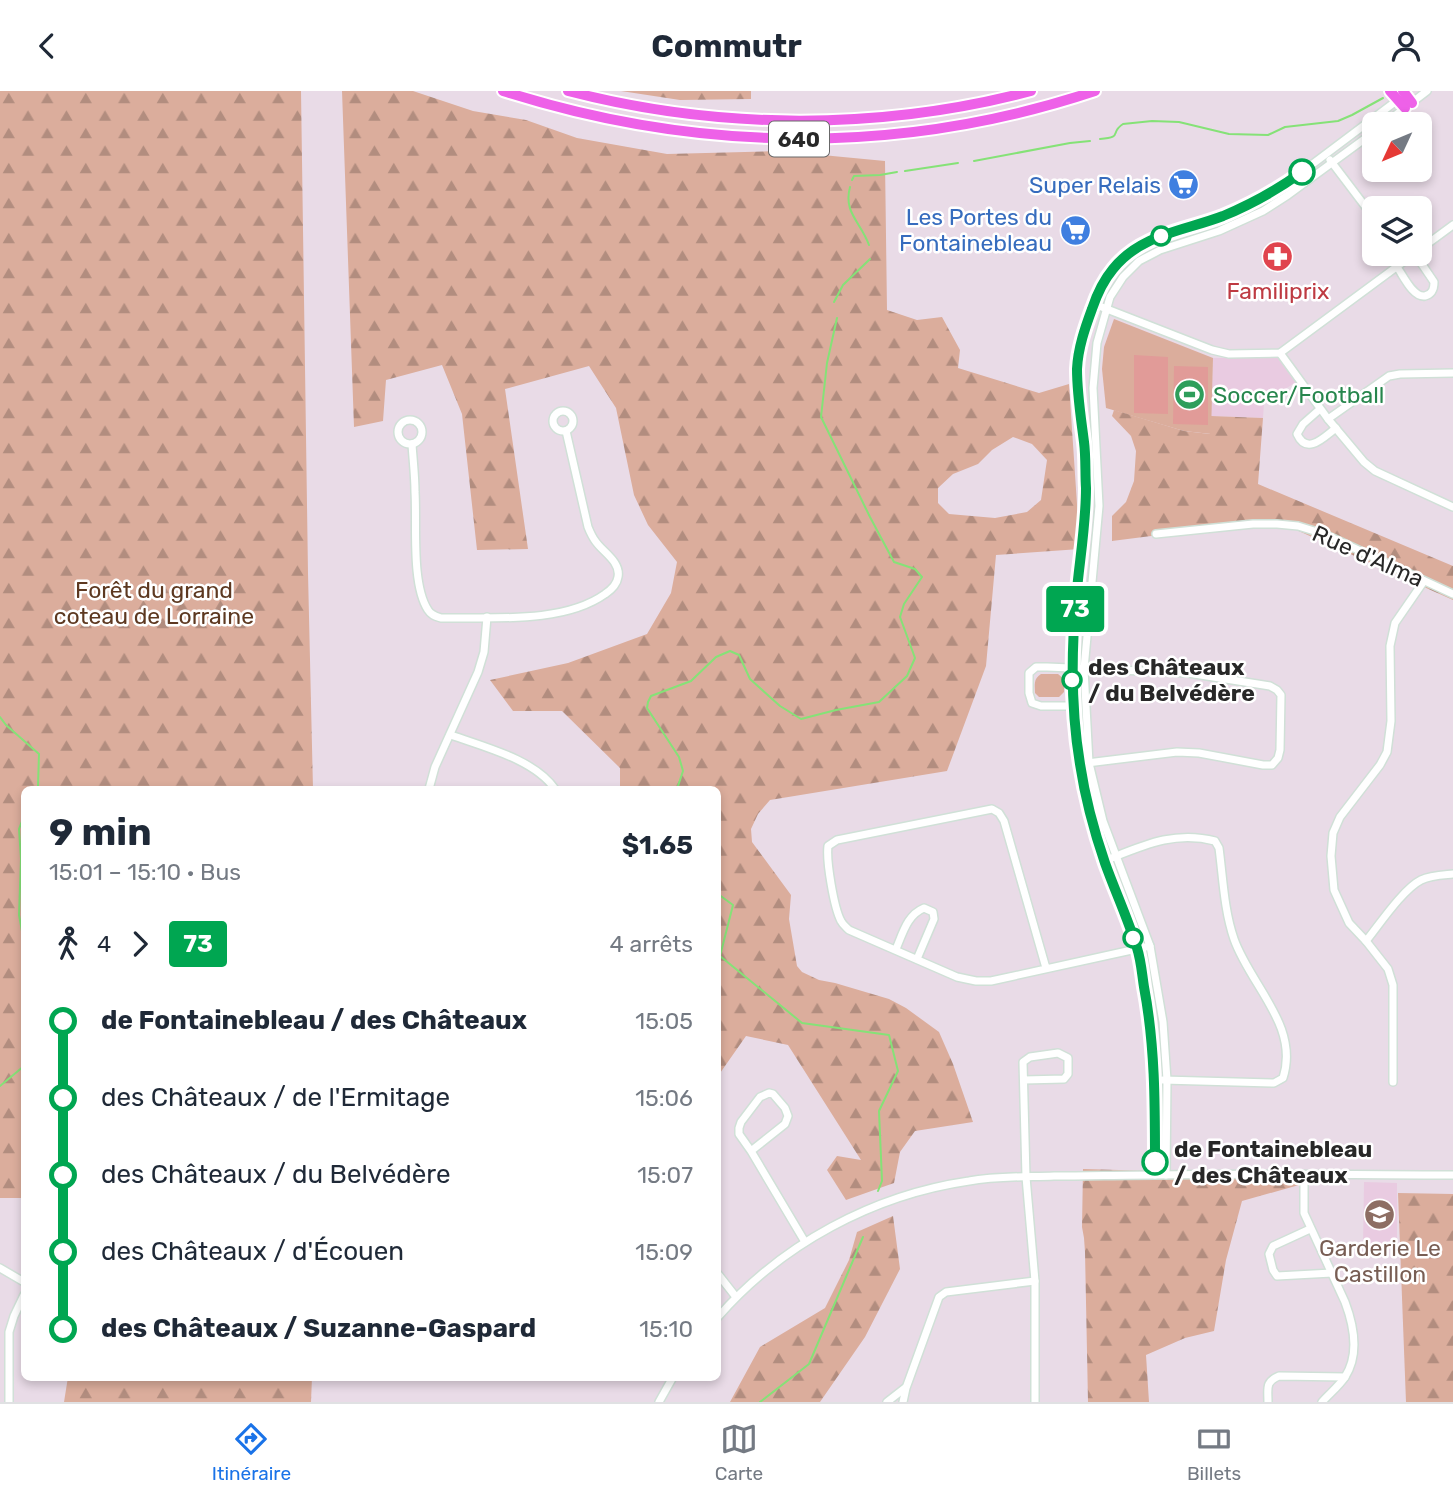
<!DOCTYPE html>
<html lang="fr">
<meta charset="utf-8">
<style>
body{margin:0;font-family:Rubik,sans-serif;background:#f2f2f3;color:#1f2937;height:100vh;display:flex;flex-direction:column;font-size:26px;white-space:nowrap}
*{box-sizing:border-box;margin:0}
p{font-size:23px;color:#747a83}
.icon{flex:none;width:38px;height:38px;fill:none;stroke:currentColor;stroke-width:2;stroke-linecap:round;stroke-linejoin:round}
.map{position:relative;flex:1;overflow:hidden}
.sheet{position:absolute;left:21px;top:695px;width:700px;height:595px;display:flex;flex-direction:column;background:#fff;border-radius:10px;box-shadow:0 4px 10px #0003}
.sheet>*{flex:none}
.badge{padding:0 14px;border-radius:5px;font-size:24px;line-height:46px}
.needle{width:46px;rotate:226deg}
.tools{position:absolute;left:1362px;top:21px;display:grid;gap:14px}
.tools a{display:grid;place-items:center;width:70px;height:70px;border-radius:10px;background:#fff;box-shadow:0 4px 10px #0003;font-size:35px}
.map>.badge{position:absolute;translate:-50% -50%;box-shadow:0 0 0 4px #fff}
.legs{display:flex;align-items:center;gap:10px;height:77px;padding:0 28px;font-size:23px}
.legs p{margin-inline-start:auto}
.headline{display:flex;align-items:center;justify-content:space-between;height:119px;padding:0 28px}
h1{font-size:38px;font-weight:700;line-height:52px}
ul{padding:0 28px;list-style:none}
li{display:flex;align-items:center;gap:24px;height:77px;font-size:26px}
li i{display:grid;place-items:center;width:10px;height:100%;margin:0 9px;background:currentColor}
li i::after{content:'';width:18px;height:18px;margin:-9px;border:5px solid;border-radius:50%;background:#fff}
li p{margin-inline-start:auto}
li:first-child i{background:linear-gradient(#0000 50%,currentColor 0)}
li:last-child i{background:linear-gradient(currentColor 50%,#0000 0)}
header{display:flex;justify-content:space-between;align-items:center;height:91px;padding:0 28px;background:#fff;font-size:32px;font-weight:700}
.tab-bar{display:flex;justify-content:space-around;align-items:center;height:98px;border-top:2px solid #e0e1e3;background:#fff;font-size:19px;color:#747a83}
.tab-bar a{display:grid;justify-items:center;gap:4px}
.tab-bar .on{color:#1a73e8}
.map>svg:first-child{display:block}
.education{fill:#e9cbe1}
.grass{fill:#dbad9c}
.forest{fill:url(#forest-firs);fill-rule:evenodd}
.pitch{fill:#e19b98}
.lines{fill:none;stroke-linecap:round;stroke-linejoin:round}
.stream{stroke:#85e277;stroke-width:2}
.minor-casing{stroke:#d0e0d7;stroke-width:10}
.highway-casing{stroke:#fff;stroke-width:14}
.minor{stroke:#fff;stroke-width:7}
.highway{stroke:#ee61e8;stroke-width:10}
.line-1-casing{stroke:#fff;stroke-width:16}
.line-1{stroke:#00a651;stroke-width:10}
.stop-1-dot{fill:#fff;stroke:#00a651;stroke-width:3.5}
.labels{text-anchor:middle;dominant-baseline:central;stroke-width:5;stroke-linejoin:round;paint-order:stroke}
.shield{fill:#fff;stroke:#686868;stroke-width:2}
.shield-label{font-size:21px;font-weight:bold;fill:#282828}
.shop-label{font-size:23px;fill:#366cbe;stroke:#fff;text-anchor:end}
.health-label{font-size:23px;fill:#be3a42;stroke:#fff}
.leisure-label{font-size:23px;fill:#27864d;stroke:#fff;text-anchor:start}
.street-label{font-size:23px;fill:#282828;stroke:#fff}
.park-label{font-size:23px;fill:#5d3820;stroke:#fff}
.stop-label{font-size:23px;font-weight:bold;fill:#282828;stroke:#fff;text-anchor:start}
.education-label{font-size:23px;fill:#785e54;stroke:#fff}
</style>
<header><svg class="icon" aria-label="back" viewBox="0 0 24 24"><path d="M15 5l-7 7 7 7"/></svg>Commutr<svg class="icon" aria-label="person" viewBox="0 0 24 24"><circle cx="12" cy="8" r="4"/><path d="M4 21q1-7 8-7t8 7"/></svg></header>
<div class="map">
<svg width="1453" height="1311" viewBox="0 0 1453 1311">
<defs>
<pattern id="forest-firs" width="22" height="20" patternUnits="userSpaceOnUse" patternTransform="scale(1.75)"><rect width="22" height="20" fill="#dbad9c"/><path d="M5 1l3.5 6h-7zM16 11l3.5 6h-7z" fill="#b28d7f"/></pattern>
</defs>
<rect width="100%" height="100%" fill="#e9dbe7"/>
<g class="education">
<path d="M1213,267h65l18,24 -32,21 -1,15 -52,-2z"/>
<path d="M1364,1091l33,1v63h-34z"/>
</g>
<g class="grass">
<path d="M1114,228l99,39 -2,76 -27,-3 -78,-23 -4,-39 2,-22z"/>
<path d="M1041,583h17l6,5v13l-5,5h-20l-4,-4c0,-8 -2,-14 6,-19z"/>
</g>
<g class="forest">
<path d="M0,0h301l7,482 5,216h-289v409h-24z"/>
<path d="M342,0h71l60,20 53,9 51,18 90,16 113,-3 105,10 2,149 30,10 25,-3 18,33 -2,18 81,25 30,-9 11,165 -84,6 -10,111 -39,105 -177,29 -12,14 -7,15 1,13 39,53 -2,24 8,47 5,6 17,8 16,3 54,16 17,9 33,24 14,32 20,58 -58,9 -15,21 -6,31 -48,17 -19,-30 10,-14 24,4 -73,-115 -42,-9 -28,40v-287h-98v-21l-58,-57h-49l-23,-31 78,-17 79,-29 24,-41 6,-31 -29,-37 -14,-30 -18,-87 -27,-42 -84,23 23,160 -51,1 -15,-136 -20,-49 -56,15 -3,41 -29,6zM1013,346l19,7 15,16 -6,40 -14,12 -32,6 -46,-4 -11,-11v-15l15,-14 25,-10 14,-14z"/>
<path d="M621,0h130v8l-71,1z"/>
<path d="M1114,319l70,21 26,3 1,-18 52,2 -5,66 195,82v34l-170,-76 -30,-1 -141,18v-25l14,-14 8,-21 2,-30 -5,-15 -19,-20z"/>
<path d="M1083,1078l221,6 -5,10 -57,16 -16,59 -12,71 -29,7 -39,17 3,47h-61l-3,-150 -1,-14 -2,-11z"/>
<path d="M1398,1102l55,1v208h-47z"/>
<path d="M893,1125l7,53 -35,68 -45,65h-90l30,-55 65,-39 24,-48 8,-28z"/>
<path d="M68,1286h244l-1,25h-247z"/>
</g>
<g class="pitch">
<path d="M1134,264l34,2v57l-34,-1z"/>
<path d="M1174,275l34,1v58l-35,-1z"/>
</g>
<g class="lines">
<g class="stream">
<path d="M1100,48c24,-2 9,-6 23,-15l29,-3 27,1 50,12 39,1 17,-8 53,-6 14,-6 31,-17"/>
<path d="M974,70l96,-18 20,-2"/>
<path d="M905,80l53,-8"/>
<path d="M852,89l2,-4 26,-1 17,-3"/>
<path d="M850,96c-7,26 11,35 19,58"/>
<path d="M834,211l9,-17 27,-26"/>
<path d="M0,626l6,8 33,29 -1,32 -2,3"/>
<path d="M677,698l6,-18 -4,-14 -32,-49 1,-6 3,-6 40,-15 25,-24 14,-6 9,4 11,24 30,27 21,13 35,-9 43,-8 28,-26 8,-18 -15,-41 4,-13 18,-27 -7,-8 -21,-7 -24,-45 -49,-100 6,-54 10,-45"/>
<path d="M24,725l-5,13 2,30 -2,56 5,27"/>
<path d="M718,803l15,11 -13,51 82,67 87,12 9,36 -19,40 3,70 -4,10"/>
<path d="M0,995l24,-20"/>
<path d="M760,1311l49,-38 54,-127"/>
</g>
<defs>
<g id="minor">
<path d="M1384,33l43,-33"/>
<path d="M1330,69l44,58"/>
<path d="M1419,159l34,-25"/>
<path d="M1397,176c6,8 16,31 28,29 8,-2 9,-8 9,-14l-19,-28"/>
<path d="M1094,213l118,46 17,4 51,-1 134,-99"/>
<path d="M1280,262l48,66 36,43 11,9 78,36"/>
<path d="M1320,318l-17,15 -6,10c10,22 27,3 39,-6"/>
<circle cx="563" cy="330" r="10"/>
<path d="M1328,328l61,-43 11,-2 53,-1"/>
<circle cx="410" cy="341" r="12"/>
<path d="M412,353c1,16 3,32 3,48 2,32 -4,92 13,118 3,5 7,6 13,8 51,-1 122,6 164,-24 6,-4 12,-10 13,-17 3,-15 -15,-25 -22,-35 -4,-5 -6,-10 -8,-15l-22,-96"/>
<path d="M1156,443l97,-10h24l21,2 26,8 129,60"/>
<path d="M1073,615h-32l-9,-3 -3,-10v-20l7,-6h11l141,6 82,13 7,4 4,5 -1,55 -2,8 -6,7h-9l-64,-12 -22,-1 -90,11"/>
<path d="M451,644c33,12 83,24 104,54"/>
<path d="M429,698l6,-22 43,-95 6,-20 3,-35"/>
<path d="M1104,770c38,-15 70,-31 111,-20l4,7c4,30 5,62 15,91 16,46 66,87 49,139l-9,5 -111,-3"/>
<path d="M1366,850c13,-16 37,-52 55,-61 10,-5 21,-5 32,-6"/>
<path d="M896,858c7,-16 11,-34 28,-41l9,4 1,7 -17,40"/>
<path d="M1046,877l-42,-147 -5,-8 -7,-4 -155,31 -9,6c-2,15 6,62 13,75 2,4 5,6 8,9l108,47 19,4h15l159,-35"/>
<path d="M1024,989l40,-1 4,-5v-16l-10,-5 -28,4 -7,5 3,115 9,104v121"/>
<path d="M1393,991v-97l-5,-16 -22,-28 -17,-18 -15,-33 -3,-34 2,-23 7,-16 40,-52 7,-13 4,-31 -1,-75 5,-23 29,-42"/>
<path d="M751,1060l34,-27 3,-8 -3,-8 -12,-14 -4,-1 -9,4 -19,25 -2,6v6l12,17 54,91"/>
<path d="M1155,1084v-95l-6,-64 -12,-67 -33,-88 -15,-51 -9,-45 -7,-59 -2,-38 5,-69 8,-64 2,-30 -1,-59 -7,-51 -1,-28 3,-21 4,-17 16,-40 10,-17 18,-19 23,-13 65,-21 48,-22 38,-25 97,-73"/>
<path d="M1166,1084l1,-95 -4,-58 -13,-76 -47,-125 -14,-58 -5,-94 15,-163 -6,-118 4,-45 13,-46 13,-20 16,-16 21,-11 59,-19 44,-20 25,-16 86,-63"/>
<path d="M1304,1084v38l41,89c9,24 15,52 0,75 -6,9 -16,17 -23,25"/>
<path d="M1310,1138l-37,17 -4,8 4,16 4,6 55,-3"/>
<path d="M0,1177l24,14"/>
<path d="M718,1183l18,23"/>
<path d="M718,1226c64,-73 155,-122 251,-136 28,-5 57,-4 85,-5 34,0 67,-1 101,-1 99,-2 199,0 298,0"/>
<path d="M9,1311v-70l5,-16 10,-21"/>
<path d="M659,1311l14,-25"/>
<path d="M887,1311l18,-14"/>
<path d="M903,1311l3,-14 33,-91 7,-5 89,-11"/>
<path d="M1268,1311c0,-14 -3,-20 11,-26l66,1"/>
</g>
<g id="highway">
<path d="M503,0c194,62 397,65 592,0"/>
<path d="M568,0c150,39 312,40 463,0"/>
<path d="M1390,0l15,17"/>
<path d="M1403,0l9,12"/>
</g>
</defs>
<use href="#minor" class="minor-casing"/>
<use href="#highway" class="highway-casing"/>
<use href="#minor" class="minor"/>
<use href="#highway" class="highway"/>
</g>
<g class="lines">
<defs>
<path id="line-1" d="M1155,1071c0,-59 0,-117 -11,-175 -2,-13 -3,-27 -7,-39 -9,-29 -22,-57 -32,-85 -11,-32 -20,-66 -25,-99 -9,-54 -9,-109 -4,-164 3,-37 10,-74 10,-112 -1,-15 0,-31 -2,-46 -3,-24 -7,-48 -7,-73 1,-21 8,-41 15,-60 5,-15 11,-28 21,-40 28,-35 71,-38 110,-53 29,-12 54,-26 79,-44"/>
</defs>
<use href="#line-1" class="line-1-casing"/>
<use href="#line-1" class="line-1"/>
</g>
<defs>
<symbol id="supermarket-disc" viewBox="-11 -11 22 22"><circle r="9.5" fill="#3f7fe0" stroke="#fff"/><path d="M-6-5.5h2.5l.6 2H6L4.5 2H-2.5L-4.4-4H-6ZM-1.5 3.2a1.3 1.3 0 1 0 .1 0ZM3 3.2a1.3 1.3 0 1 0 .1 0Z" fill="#fff"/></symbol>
<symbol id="pharmacy-disc" viewBox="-11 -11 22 22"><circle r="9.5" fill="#e0444e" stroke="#fff"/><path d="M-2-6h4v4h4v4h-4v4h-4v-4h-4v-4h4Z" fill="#fff"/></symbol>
<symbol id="stadium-disc" viewBox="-11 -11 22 22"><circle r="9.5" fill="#2e9e5b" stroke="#fff"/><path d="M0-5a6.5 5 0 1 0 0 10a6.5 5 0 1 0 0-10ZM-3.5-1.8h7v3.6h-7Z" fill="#fff"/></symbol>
<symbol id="school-disc" viewBox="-11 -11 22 22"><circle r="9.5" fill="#8d6e63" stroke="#fff"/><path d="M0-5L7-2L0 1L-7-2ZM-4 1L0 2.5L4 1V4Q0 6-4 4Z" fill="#fff"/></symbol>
</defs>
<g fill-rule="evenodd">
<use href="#supermarket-disc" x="1166" y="76" width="35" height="35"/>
<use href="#supermarket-disc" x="1058" y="122" width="35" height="35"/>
<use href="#pharmacy-disc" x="1260" y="148" width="35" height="35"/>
<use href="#stadium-disc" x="1172" y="286" width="35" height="35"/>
<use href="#school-disc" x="1362" y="1106" width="35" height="35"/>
</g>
<g class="stop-1-dot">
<circle cx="1302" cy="81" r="12"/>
<circle cx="1161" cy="145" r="9"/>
<circle cx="1072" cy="589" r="9"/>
<circle cx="1133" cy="847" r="9"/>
<circle cx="1155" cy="1071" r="12"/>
</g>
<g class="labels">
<rect class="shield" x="769" y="30.5" width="60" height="35" rx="5"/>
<g class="shield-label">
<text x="799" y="48">640</text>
</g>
<g class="shop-label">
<text x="1161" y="94">Super Relais</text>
<text x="1052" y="126">Les Portes du<tspan x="1052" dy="26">Fontainebleau</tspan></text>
</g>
<g class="health-label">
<text x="1278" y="200">Familiprix</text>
</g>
<g class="leisure-label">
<text x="1213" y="304">Soccer/Football</text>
</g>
<g class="street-label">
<text transform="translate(1368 465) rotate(24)">Rue d'Alma</text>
</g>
<g class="park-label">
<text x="154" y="499">Forêt du grand<tspan x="154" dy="26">coteau de Lorraine</tspan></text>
</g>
<g class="stop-label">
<text x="1088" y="576">des Châteaux<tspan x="1088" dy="26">/ du Belvédère</tspan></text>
<text x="1174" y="1058">de Fontainebleau<tspan x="1174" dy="26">/ des Châteaux</tspan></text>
</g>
<g class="education-label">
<text x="1380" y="1157">Garderie Le<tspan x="1380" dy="26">Castillon</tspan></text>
</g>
</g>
</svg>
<div class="tools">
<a><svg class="needle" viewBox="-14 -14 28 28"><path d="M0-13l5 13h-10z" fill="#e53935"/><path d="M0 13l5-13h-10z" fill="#747a83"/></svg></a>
<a><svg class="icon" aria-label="layers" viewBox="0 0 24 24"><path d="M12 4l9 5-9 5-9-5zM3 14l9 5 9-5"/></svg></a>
</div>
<b class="badge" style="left:1075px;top:518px;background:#00a651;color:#fff">73</b>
<section class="sheet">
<div class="headline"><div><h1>9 min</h1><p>15:01 – 15:10 · Bus</p></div><b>$1.65</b></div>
<div class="legs"><svg class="icon" aria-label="walk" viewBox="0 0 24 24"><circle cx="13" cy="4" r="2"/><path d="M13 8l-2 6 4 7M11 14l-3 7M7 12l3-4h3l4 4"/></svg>4<svg class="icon" aria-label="forward" viewBox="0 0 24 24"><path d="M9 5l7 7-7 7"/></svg><b class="badge" style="background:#00a651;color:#fff">73</b><p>4 arrêts</p></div>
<ul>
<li><i style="color:#00a651"></i><b>de Fontainebleau / des Châteaux</b><p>15:05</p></li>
<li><i style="color:#00a651"></i><span>des Châteaux / de l'Ermitage</span><p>15:06</p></li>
<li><i style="color:#00a651"></i><span>des Châteaux / du Belvédère</span><p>15:07</p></li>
<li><i style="color:#00a651"></i><span>des Châteaux / d'Écouen</span><p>15:09</p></li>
<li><i style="color:#00a651"></i><b>des Châteaux / Suzanne-Gaspard</b><p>15:10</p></li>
</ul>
</section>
</div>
<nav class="tab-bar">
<a class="on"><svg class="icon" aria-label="directions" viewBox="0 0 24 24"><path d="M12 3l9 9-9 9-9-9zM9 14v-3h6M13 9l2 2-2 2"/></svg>Itinéraire</a>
<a><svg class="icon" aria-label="map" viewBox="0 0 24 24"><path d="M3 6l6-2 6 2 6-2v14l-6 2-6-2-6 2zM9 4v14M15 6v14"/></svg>Carte</a>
<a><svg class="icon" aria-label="tickets" viewBox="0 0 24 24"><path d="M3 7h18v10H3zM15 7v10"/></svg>Billets</a>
</nav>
